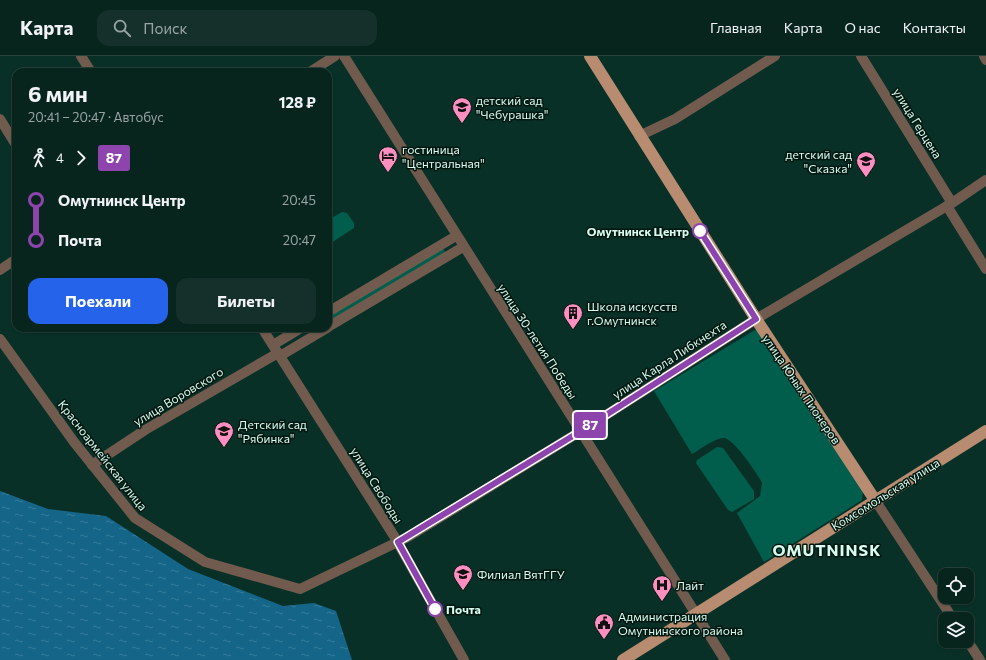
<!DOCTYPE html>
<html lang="ru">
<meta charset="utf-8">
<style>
body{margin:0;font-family:Commissioner,sans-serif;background:#15302a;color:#f1f3f6;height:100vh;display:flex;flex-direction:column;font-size:15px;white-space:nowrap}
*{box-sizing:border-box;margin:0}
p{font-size:13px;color:#98a4a4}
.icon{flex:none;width:22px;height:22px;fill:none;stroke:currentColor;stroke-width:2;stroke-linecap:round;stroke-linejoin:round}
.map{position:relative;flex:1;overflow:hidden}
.side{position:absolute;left:12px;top:12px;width:320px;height:264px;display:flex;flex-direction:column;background:#07241d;border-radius:12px;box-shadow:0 1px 3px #0004,0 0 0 1px #28413b}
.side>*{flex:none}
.badge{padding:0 8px;border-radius:3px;font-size:14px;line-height:26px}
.fabs{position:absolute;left:938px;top:512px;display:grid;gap:8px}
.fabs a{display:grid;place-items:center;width:36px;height:36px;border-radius:8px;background:#07241d;box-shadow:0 1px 3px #0004,0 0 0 1px #28413b;font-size:20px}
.map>.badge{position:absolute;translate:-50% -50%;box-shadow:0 0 0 2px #fff}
.legs{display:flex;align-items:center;gap:6px;height:44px;padding:0 16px;font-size:13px}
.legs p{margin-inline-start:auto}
.headline{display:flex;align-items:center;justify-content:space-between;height:68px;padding:0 16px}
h1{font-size:22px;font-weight:700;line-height:30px}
.cta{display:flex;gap:8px;margin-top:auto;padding:8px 16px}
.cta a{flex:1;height:46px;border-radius:12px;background:#2563eb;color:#fff;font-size:16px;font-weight:700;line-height:46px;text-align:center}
.cta a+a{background:#15302a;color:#f1f3f6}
ul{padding:0 16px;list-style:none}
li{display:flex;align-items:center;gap:14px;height:40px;font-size:15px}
li i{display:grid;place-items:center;width:6px;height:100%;margin:0 5px;background:currentColor}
li i::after{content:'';width:10px;height:10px;margin:-5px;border:3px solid;border-radius:50%;background:#07241d}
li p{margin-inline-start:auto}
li:first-child i{background:linear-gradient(#0000 50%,currentColor 0)}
li:last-child i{background:linear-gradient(currentColor 50%,#0000 0)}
header{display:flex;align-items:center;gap:24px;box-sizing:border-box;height:56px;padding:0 20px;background:#07241d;border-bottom:1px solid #28413b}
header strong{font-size:19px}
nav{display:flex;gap:22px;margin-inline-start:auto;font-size:14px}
.search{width:280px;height:36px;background:#15302a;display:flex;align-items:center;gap:10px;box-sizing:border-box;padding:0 14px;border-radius:12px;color:#98a4a4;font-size:15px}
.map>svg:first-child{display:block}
.park{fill:#015e4c}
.water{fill:url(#water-ripples)}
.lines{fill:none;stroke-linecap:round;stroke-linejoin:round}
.minor{stroke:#705b4e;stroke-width:10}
.major{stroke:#b78c70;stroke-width:12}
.line-1-casing{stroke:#fff;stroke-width:9}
.line-1{stroke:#8e44ad;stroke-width:6}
.stop-1-dot{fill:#fff;stroke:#8e44ad;stroke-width:2}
.labels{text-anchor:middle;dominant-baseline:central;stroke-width:3;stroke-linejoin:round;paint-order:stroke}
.poi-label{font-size:12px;fill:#d9fcf0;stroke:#001710;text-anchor:start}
.street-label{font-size:12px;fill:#d9fcf0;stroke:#001710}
.stop-label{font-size:12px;font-weight:bold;fill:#d9fcf0;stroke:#001710;text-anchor:end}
.district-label{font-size:16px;font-weight:bold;letter-spacing:1px;fill:#d9fcf0;stroke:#001710}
</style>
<header>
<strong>Карта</strong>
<div class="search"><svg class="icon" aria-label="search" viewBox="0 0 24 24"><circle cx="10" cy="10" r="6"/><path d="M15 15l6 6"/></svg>Поиск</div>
<nav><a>Главная</a><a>Карта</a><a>О нас</a><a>Контакты</a></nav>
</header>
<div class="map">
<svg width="986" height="604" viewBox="0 0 986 604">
<defs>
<pattern id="water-ripples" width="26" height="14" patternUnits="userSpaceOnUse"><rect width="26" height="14" fill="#146588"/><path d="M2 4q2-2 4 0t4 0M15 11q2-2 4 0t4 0" fill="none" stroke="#367c99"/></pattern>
</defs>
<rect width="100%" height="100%" fill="#093027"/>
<g class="park">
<path d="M342,156l5,1 7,10v5l-26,17v-25z"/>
<path d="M443,192l3,6 -118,70v-8z"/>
<path d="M755,274l3,1 105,160 -1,9 -98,62 -27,-49 23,-17 2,-13 -2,-4c-6,-9 -27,-42 -37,-41 -10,1 -22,11 -31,16l-38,-63z"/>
<path d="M717,391l6,1 31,43v8l-22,13 -4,-2 -32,-47 1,-3z"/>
</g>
<path class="water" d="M0,435l48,18 58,7 82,53 95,37 31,-3 22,8 16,49h-352z"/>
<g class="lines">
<g class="minor">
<path d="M81,0l10,16"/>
<path d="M344,0l381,604"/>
<path d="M861,0l91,147"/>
<path d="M984,0l2,4"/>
<path d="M310,16l25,-16"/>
<path d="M0,63l16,26"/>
<path d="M639,80l36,-17 100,-63"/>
<path d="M947,150l39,63"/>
<path d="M0,214l16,-11"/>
<path d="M328,256l128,-76"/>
<path d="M328,271l135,-80"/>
<path d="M262,272l132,208 70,124"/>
<path d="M0,283l74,103 61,76 70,44 95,27 108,-52 173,-106 175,-112 196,-116 34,-23"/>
<path d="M273,289l28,-17"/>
<path d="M280,300l47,-28"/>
<path d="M92,409l53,-35 133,-77"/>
<path d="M875,444l78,119"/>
<path d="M967,584l13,20"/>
</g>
<g class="major">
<path d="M590,0l166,263 119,181"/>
<path d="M623,604l363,-229"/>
</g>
</g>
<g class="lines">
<defs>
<path id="line-1" d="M435,553l-37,-67 183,-111 175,-112 -56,-88"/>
</defs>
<use href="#line-1" class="line-1-casing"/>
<use href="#line-1" class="line-1"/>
</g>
<defs>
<symbol id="school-pin" viewBox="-11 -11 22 30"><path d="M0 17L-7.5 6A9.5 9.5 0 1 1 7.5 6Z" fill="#fd8ebf" stroke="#001710"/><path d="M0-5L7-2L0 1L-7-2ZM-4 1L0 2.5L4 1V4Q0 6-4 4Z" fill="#111"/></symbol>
<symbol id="hotel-pin" viewBox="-11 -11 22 30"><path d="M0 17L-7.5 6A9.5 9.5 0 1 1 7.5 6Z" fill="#fd8ebf" stroke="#001710"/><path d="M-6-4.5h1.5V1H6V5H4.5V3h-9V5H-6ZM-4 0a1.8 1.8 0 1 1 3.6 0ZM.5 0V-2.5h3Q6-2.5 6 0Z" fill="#111"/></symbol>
<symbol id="building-pin" viewBox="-11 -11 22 30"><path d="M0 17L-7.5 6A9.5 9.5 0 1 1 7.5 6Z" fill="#fd8ebf" stroke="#001710"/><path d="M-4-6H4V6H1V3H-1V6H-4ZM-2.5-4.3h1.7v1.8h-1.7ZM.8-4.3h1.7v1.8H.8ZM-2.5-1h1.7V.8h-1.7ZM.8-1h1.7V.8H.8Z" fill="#111"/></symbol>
<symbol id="university-pin" viewBox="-11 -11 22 30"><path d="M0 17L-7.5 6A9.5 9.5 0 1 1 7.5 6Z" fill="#fd8ebf" stroke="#001710"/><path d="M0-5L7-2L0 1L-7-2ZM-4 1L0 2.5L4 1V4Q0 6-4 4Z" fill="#111"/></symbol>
<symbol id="hospital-pin" viewBox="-11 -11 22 30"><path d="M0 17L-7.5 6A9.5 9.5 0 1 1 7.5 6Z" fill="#fd8ebf" stroke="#001710"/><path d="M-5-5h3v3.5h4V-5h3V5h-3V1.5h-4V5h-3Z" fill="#111"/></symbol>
<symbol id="civic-pin" viewBox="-11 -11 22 30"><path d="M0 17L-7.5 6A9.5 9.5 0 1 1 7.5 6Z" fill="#fd8ebf" stroke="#001710"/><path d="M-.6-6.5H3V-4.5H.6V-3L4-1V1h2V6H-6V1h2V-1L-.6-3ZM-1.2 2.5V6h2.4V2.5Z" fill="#111"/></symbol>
</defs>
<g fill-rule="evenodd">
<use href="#school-pin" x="451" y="40" width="22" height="30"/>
<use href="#hotel-pin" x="377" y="89" width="22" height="30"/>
<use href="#school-pin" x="855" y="94" width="22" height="30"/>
<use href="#building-pin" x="562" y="246" width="22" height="30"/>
<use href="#school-pin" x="213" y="364" width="22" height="30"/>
<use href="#university-pin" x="452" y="507" width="22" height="30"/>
<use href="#hospital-pin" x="651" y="518" width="22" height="30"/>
<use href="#civic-pin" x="593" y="556" width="22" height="30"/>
</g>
<g class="stop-1-dot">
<circle cx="700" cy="175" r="7"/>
<circle cx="435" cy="553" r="7"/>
</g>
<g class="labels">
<g class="poi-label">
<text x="476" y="44">детский сад<tspan x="476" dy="14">"Чебурашка"</tspan></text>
<text x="402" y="93">гостиница<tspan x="402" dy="14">"Центральная"</tspan></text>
<text x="852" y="98" text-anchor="end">детский сад<tspan x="852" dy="14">"Сказка"</tspan></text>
<text x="587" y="250">Школа искусств<tspan x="587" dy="14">г.Омутнинск</tspan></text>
<text x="238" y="368">Детский сад<tspan x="238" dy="14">"Рябинка"</tspan></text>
<text x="477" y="518">Филиал ВятГГУ</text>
<text x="676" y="529">Лайт</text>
<text x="618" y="560">Администрация<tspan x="618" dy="14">Омутнинского района</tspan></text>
</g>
<g class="street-label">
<text transform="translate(918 67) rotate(58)">улица Герцена</text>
<text transform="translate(538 285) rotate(57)">улица 30-летия Победы</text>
<text transform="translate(669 303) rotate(-33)">улица Карла Либкнехта</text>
<text transform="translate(802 333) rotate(56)">улица Юных Пионеров</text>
<text transform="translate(178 340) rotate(-31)">улица Воровского</text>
<text transform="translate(103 399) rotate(52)">Красноармейская улица</text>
<text transform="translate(377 429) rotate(58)">улица Свободы</text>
<text transform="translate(885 438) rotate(-32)">Комсомольская улица</text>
</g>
<g class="stop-label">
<text x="689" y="175">Омутнинск Центр</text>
<text x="446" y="553" text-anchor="start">Почта</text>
</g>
<g class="district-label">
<text x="827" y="493">OMUTNINSK</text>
</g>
</g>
</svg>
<div class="fabs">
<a><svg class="icon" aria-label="locate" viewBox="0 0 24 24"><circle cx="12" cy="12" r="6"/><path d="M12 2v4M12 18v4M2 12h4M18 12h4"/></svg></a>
<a><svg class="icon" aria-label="layers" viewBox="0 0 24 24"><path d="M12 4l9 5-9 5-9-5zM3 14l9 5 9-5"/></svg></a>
</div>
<b class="badge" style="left:590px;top:369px;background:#8e44ad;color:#fff">87</b>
<section class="side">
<div class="headline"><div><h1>6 мин</h1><p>20:41 – 20:47 · Автобус</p></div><b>128 ₽</b></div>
<div class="legs"><svg class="icon" aria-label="walk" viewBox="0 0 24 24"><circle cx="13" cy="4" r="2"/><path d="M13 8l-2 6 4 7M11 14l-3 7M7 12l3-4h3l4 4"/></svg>4<svg class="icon" aria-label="forward" viewBox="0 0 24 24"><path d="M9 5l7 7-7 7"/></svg><b class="badge" style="background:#8e44ad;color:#fff">87</b></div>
<ul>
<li><i style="color:#8e44ad"></i><b>Омутнинск Центр</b><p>20:45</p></li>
<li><i style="color:#8e44ad"></i><b>Почта</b><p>20:47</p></li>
</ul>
<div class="cta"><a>Поехали</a><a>Билеты</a></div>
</section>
</div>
